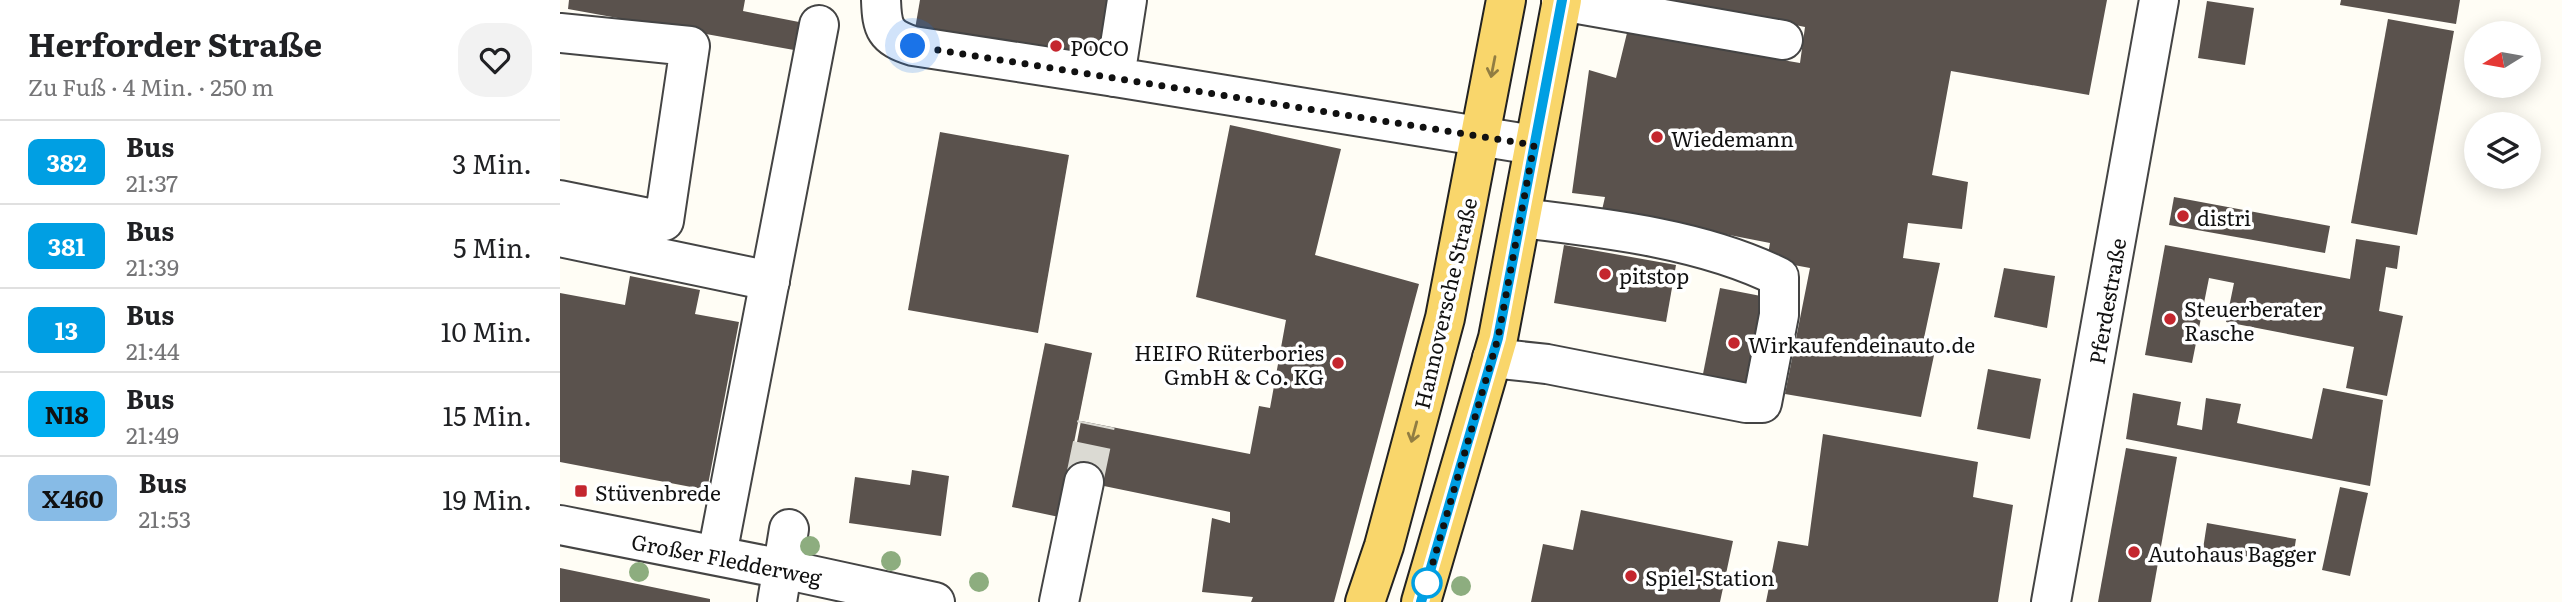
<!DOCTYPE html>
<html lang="de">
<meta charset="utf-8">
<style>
body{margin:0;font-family:Literata,serif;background:#f2f2f2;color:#202124;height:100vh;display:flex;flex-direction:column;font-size:26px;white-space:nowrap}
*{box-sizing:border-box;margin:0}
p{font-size:23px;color:#757577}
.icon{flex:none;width:38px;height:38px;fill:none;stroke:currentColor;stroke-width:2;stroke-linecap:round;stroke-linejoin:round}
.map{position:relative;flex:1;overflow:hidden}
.drawer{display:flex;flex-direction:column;background:#fff;width:560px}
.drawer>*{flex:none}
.badge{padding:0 14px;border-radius:10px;font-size:24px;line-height:46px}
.needle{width:46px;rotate:259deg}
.fabs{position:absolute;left:1904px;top:21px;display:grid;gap:14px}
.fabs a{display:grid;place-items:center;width:77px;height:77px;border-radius:50%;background:#fff;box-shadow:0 4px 18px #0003;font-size:35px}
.you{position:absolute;width:35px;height:35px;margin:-18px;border:5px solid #fff;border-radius:50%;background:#1a73e8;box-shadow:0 0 0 10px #1a73e833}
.map>.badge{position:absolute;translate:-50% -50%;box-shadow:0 0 0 4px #fff}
.round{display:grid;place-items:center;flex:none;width:74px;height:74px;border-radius:28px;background:#f2f2f2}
.headline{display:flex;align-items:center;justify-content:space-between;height:119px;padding:0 28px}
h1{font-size:33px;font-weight:700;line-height:52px}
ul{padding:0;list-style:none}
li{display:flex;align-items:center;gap:21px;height:84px;padding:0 28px;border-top:2px solid #e0e0e0}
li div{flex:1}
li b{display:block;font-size:26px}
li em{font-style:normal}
li .badge{min-width:77px;font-weight:700;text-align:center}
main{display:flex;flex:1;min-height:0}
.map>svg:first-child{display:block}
.building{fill:#5a524d}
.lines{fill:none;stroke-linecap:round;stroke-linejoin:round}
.minor-tunnel{stroke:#dbdad3;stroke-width:38;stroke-dasharray:38 19;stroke-linecap:butt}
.minor-casing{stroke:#444;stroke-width:42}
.major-casing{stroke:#222;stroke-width:42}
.minor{stroke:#fff;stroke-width:38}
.major{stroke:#f9d66b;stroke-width:38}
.tree{fill:#8dad7f}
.oneway{stroke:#917d42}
.line-casing{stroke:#fff;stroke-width:16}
.line{stroke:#009fe3;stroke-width:10}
.walk{stroke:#111;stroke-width:7;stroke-dasharray:0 12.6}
.poi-dot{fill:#c4262e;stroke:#fff;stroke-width:2.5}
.stop-dot{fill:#fff;stroke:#009fe3;stroke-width:3.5}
.labels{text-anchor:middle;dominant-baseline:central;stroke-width:7;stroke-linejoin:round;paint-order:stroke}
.poi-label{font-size:21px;fill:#111;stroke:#fff;text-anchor:start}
.street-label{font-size:21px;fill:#111;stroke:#fff}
</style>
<main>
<section class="drawer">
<div class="headline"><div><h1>Herforder Straße</h1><p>Zu Fuß · 4 Min. · 250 m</p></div><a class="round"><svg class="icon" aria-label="heart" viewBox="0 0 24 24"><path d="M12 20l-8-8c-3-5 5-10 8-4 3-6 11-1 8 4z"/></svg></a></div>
<ul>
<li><span class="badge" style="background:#009fe3;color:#fff">382</span><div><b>Bus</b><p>21:37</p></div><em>3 Min.</em></li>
<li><span class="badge" style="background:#009fe3;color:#fff">381</span><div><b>Bus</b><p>21:39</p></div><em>5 Min.</em></li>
<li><span class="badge" style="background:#009ee3;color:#fff">13</span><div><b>Bus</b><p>21:44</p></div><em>10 Min.</em></li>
<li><span class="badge" style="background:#00adef;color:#111">N18</span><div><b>Bus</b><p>21:49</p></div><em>15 Min.</em></li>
<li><span class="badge" style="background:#87bbe6;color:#111">X460</span><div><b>Bus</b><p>21:53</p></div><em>19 Min.</em></li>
</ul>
</section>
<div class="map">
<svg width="2002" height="602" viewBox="0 0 2002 602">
<rect width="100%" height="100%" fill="#fffdf5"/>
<g class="building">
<path d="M9,0h176l-2,11 56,11 -5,28 -226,-41z"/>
<path d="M360,0h192l-11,63 -186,-34z"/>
<path d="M1113,0h434l-18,95 -138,-24 -19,104 36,7 -6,47 -54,-6 -5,35 37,5 -16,75 13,3 -16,76 -136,-23 25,-126 -43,-8 3,-17 -168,-33 3,-13 -33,-4 17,-123 27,8 11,-45 173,30 5,-36z"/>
<path d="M1781,0h119l-4,24 -116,-19z"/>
<path d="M1647,1l47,7 -9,57 -47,-7z"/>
<path d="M1828,19l66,12 -37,204 -66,-12z"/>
<path d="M670,125l111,24 -26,106 104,29 -85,318h-83l2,-5 -51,-5 10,-74 18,5v-11l-160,-33 11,-58 169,33 9,-48 11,2 16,-88 -90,-23z"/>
<path d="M380,132l129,23 -31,178 -130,-23z"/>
<path d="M1614,197l156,29 -5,27 -156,-28z"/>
<path d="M1796,239l44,7 -3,23 -11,-2 -7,44 24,5 -16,80 -41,-8 8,-41 -128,-25 8,-39 -25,-5 -17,85 -47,-8 20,-110 185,34z"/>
<path d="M1004,245l112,20 -10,57 -112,-19z"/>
<path d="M1444,268l51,8 -8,52 -53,-11z"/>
<path d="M70,276l70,14 -5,24 44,8 -32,168 -147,-28v-169l65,12z"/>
<path d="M1160,288l51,10 -18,91 -51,-10z"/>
<path d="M485,343l47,10 -33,164 -47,-10z"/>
<path d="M1428,369l53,10 -11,60 -53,-10z"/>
<path d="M1763,388l60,12 -13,86 -244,-47 7,-46 48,9 -4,23 25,5 4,-32 35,6 -4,19 75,16z"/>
<path d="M1263,434l155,28 -5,35 40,8 -15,97h-232l12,-61 30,5z"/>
<path d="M1566,448l51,9 -26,145h-53z"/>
<path d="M352,470l37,6 -8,60 -92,-13 6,-46 55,8z"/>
<path d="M1780,487l28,6 -18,83 -28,-6z"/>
<path d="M1021,510l152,31 -13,61h-189l12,-58 30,6z"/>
<path d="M1647,523l89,16 -4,25 -89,-15z"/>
<path d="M0,568l150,31v3h-150z"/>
</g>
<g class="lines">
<path class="minor-tunnel" d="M524,482l12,-58"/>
<defs>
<g id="minor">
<path d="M321,0c1,29 4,37 32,46l202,31"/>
<path d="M567,0l-12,77 419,68"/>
<path d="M1001,1l222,39"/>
<path d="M0,33l130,13 -26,175 -104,-21"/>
<path d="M0,237l210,44"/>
<path d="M932,358l55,6 199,39h16l17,-88v-38c-76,-38 -174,-49 -258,-59"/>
<path d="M0,525l223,44 152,33"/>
<path d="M157,555l102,-530"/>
<path d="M217,602l12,-73"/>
<path d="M499,602l25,-120"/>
<path d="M1491,602l108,-602"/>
</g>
<g id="major">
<path d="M805,602l19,-56 61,-228 61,-318"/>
<path d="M861,602l77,-264 64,-338"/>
</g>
</defs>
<use href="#minor" class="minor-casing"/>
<use href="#major" class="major-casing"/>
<use href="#minor" class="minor"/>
<use href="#major" class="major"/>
</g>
<g class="tree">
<circle cx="250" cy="546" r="10"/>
<circle cx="331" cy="561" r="10"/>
<circle cx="79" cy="572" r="10"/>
<circle cx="419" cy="582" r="10"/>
<circle cx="901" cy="586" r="10"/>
</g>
<defs><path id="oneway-shaft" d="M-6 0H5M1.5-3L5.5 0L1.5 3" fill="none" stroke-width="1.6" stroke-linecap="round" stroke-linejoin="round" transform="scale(1.75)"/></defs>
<g class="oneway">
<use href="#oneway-shaft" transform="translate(933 67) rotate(101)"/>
<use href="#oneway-shaft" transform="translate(854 432) rotate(105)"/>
</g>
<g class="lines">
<defs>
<path id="line" d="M861,602l77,-264 64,-338"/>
</defs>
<use href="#line" class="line-casing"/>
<use href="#line" class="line"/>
<path class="walk" d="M353,46l621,99 -36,193 -71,245"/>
</g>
<g class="poi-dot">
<circle cx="496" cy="46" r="7"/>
<circle cx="1097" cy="137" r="7"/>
<circle cx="1623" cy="216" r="7"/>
<circle cx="1045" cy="274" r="7"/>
<circle cx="1610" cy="319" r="7"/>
<circle cx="1174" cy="343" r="7"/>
<circle cx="778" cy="363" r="7"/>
<rect x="14" y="484" width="14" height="14" rx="3.5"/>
<circle cx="1574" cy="552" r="7"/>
<circle cx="1071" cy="576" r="7"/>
</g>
<circle class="stop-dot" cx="867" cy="583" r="14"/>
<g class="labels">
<g class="poi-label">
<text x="510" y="46">POCO</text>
<text x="1111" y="137">Wiedemann</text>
<text x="1637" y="216">distri</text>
<text x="1059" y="274">pitstop</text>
<text x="1624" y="307">Steuerberater<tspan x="1624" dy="24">Rasche</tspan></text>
<text x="1188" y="343">Wirkaufendeinauto.de</text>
<text x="764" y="351" text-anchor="end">HEIFO Rüterbories<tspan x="764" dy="24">GmbH &amp; Co. KG</tspan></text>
<text x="35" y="491">Stüvenbrede</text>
<text x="1588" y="552">Autohaus Bagger</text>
<text x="1085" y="576">Spiel-Station</text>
</g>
<g class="street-label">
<text transform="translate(1546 301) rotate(-80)">Pferdestraße</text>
<text transform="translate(884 303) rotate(-77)">Hannoversche Straße</text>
<text transform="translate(167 558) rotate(11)">Großer Fledderweg</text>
</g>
</g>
</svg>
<div class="fabs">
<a><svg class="needle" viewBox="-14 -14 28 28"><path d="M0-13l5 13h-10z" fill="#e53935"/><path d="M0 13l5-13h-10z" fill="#757577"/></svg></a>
<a><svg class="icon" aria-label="layers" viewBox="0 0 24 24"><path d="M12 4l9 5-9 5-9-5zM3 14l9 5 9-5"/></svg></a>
</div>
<div class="you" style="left:353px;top:46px"></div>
</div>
</main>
